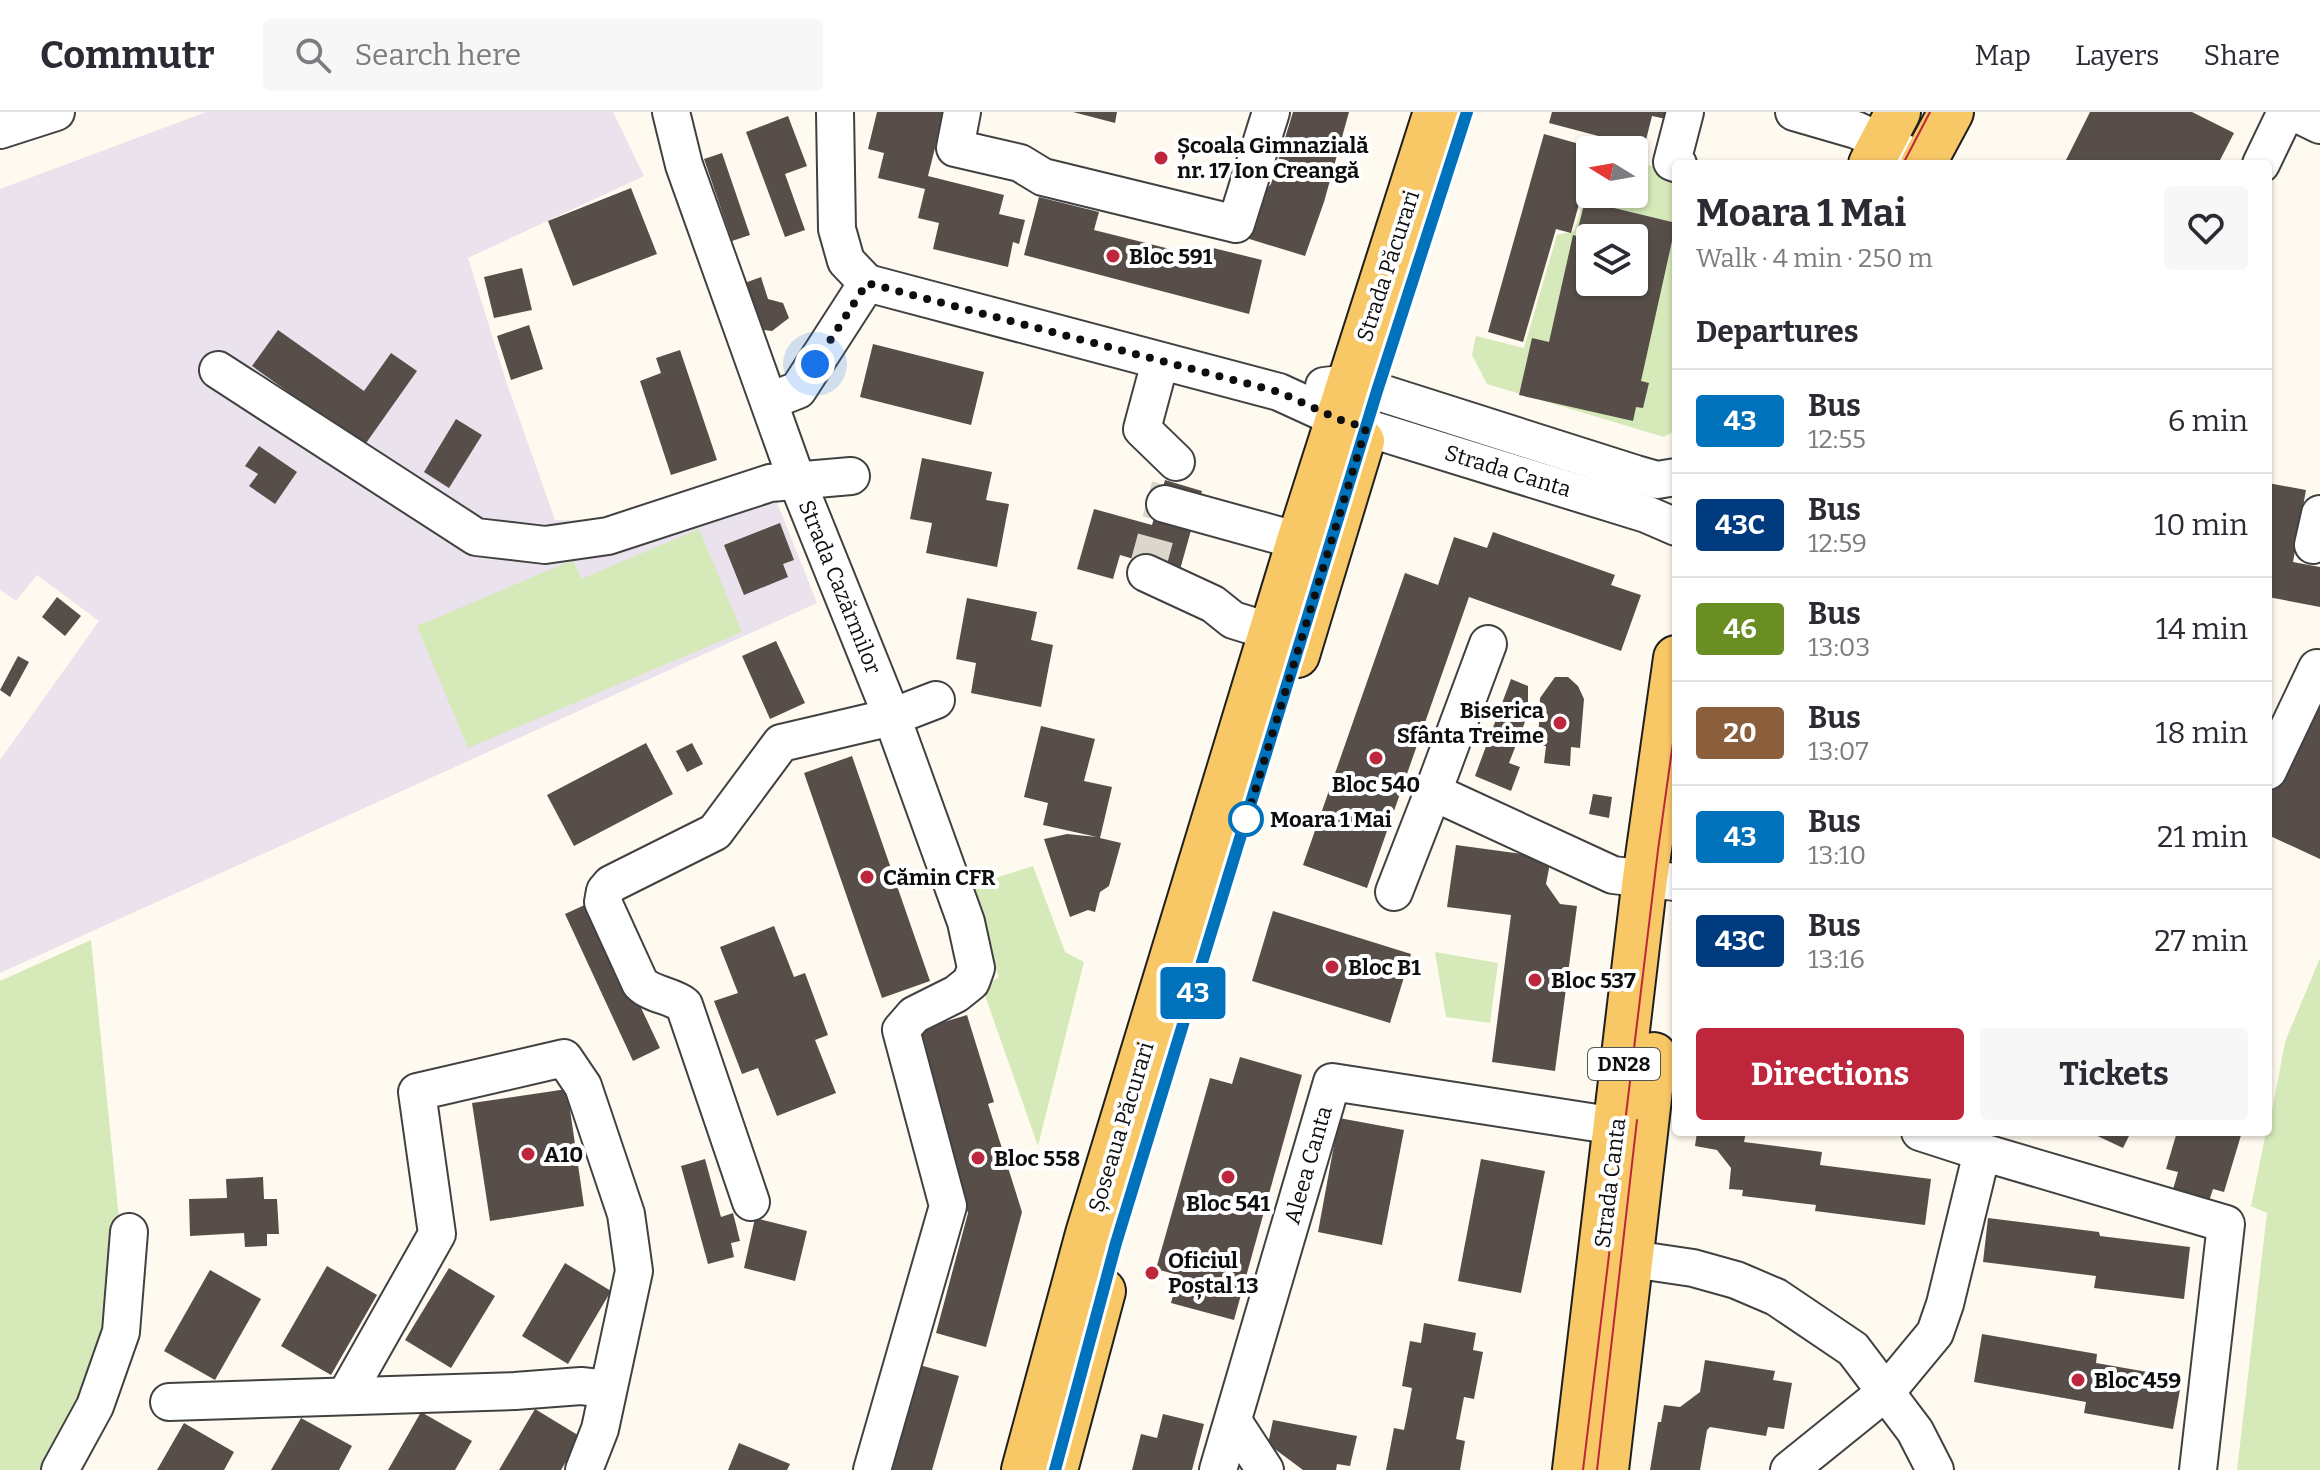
<!DOCTYPE html>
<meta charset="utf-8">
<style>
body{margin:0;font-family:Bitter,serif;background:#f7f7f7;color:#2b2b33;height:100vh;display:flex;flex-direction:column;font-size:30px;white-space:nowrap}
*{box-sizing:border-box;margin:0}
p{font-size:26px;color:#7c7c81}
.icon{flex:none;width:44px;height:44px;fill:none;stroke:currentColor;stroke-width:2;stroke-linecap:round;stroke-linejoin:round}
.map{position:relative;flex:1;overflow:hidden}
.sheet{position:absolute;left:1672px;top:48px;width:600px;height:976px;display:flex;flex-direction:column;background:#fff;border-radius:8px;box-shadow:0 2px 6px #0004}
.sheet>*{flex:none}
.badge{padding:0 16px;border-radius:6px;font-size:28px;line-height:52px}
.needle{width:52px;rotate:281deg}
.buttons{position:absolute;left:1576px;top:24px;display:grid;gap:16px}
.buttons a{display:grid;place-items:center;width:72px;height:72px;border-radius:8px;background:#fff;box-shadow:0 2px 6px #0004;font-size:40px}
.you{position:absolute;width:40px;height:40px;margin:-20px;border:6px solid #fff;border-radius:50%;background:#1a73e8;box-shadow:0 0 0 12px #1a73e833}
.map>.badge{position:absolute;translate:-50% -50%;box-shadow:0 0 0 4px #fff}
h2{padding:0 24px;font-size:30px;line-height:72px}
.round{display:grid;place-items:center;flex:none;width:84px;height:84px;border-radius:8px;background:#f7f7f7}
.summary{display:flex;align-items:center;justify-content:space-between;height:136px;padding:0 24px}
h1{font-size:38px;font-weight:700;line-height:60px}
.button{display:flex;gap:16px;margin-top:auto;padding:16px 24px}
.button a{flex:1;height:92px;border-radius:8px;background:#be263b;color:#fff;font-size:32px;font-weight:700;line-height:92px;text-align:center}
.button a+a{background:#f7f7f7;color:#2b2b33}
ul{padding:0;list-style:none}
li{display:flex;align-items:center;gap:24px;height:104px;padding:0 24px;border-top:2px solid #e1e1e2}
li div{flex:1}
li b{display:block;font-size:30px}
li em{font-style:normal}
li .badge{min-width:88px;font-weight:700;text-align:center}
header{display:flex;align-items:center;gap:48px;box-sizing:border-box;height:112px;padding:0 40px;background:#fff;border-bottom:2px solid #e1e1e2}
header strong{font-size:38px}
nav{display:flex;gap:44px;margin-inline-start:auto;font-size:28px}
.search{width:560px;height:72px;background:#f7f7f7;display:flex;align-items:center;gap:20px;box-sizing:border-box;padding:0 28px;border-radius:8px;color:#7c7c81;font-size:30px}
.map>svg:first-child{display:block}
.industrial{fill:#eae2ec}
.green{fill:#d6e9b8;fill-rule:evenodd}
.building{fill:#574e4a;fill-rule:evenodd}
.lines{fill:none;stroke-linecap:round;stroke-linejoin:round}
.minor-tunnel{stroke:#dbd7cd;stroke-width:36;stroke-dasharray:36 18;stroke-linecap:butt}
.minor-casing{stroke:#414141;stroke-width:40}
.major-casing{stroke:#1f1f1f;stroke-width:48}
.minor{stroke:#fff;stroke-width:36}
.major{stroke:#f8c766;stroke-width:44}
.tram{stroke:#be263b;stroke-width:2}
.line-casing{stroke:#fff;stroke-width:18}
.line{stroke:#0072bc;stroke-width:12}
.walk{stroke:#0e0e0e;stroke-width:8;stroke-dasharray:0 14.4}
.poi-dot{fill:#be263b;stroke:#fff;stroke-width:3}
.stop-dot{fill:#fff;stroke:#0072bc;stroke-width:4}
.labels{text-anchor:middle;dominant-baseline:central;stroke-width:8;stroke-linejoin:round;paint-order:stroke}
.shield{fill:#fff;stroke:#565656;stroke-width:2}
.shield-label{font-size:20px;font-weight:bold;fill:#0e0e0e}
.poi-label{font-size:22px;font-weight:bold;fill:#0e0e0e;stroke:#fff;text-anchor:start}
.street-label{font-size:22px;fill:#0e0e0e;stroke:#fff}
.stop-label{font-size:22px;font-weight:bold;fill:#0e0e0e;stroke:#fff;text-anchor:start}
</style>
<header>
<strong>Commutr</strong>
<div class="search"><svg class="icon" aria-label="search" viewBox="0 0 24 24"><circle cx="10" cy="10" r="6"/><path d="M15 15l6 6"/></svg>Search here</div>
<nav><a>Map</a><a>Layers</a><a>Share</a></nav>
</header>
<div class="map">
<svg width="2320" height="1358" viewBox="0 0 2320 1358">
<rect width="100%" height="100%" fill="#fffaef"/>
<path class="industrial" d="M206,0h407l31,64 -176,82 39,126 48,136 50,1 160,-49 52,131 -817,370v-213l99,-139 -62,-46 -21,26 -16,-11v-401z"/>
<g class="green">
<path d="M1634,49l42,12v257l-12,7 -177,-53 -15,-29 4,-19 48,12 33,-113 17,-4 16,-49v12h44zM1590,126h44v44h-44z"/>
<path d="M699,417l43,103 -274,116 -51,-122 156,-66 8,19z"/>
<path d="M1033,754l32,86 19,10 -46,184 -56,-159 17,-10 -34,-89z"/>
<path d="M91,828l29,289 -6,91 -31,81 -39,69h-44v-489z"/>
<path d="M1435,840l63,11 -8,60 -44,-6z"/>
<path d="M2320,846v512h-83l30,-257 -16,-7 15,-74h2l17,-90z"/>
</g>
<g class="building">
<path d="M877,0h67l-16,64 76,19 -5,19 26,6 -6,24 -6,-2 -5,25 -75,-18 6,-26 -21,-5 7,-29 -47,-11 6,-25 -16,-4z"/>
<path d="M1073,0h44l-2,11z"/>
<path d="M1293,0h56l-25,90 -19,54 -62,-19 9,-33 19,-20z"/>
<path d="M1552,0h116l-2,7 -14,-3 -8,32 -95,-25z"/>
<path d="M2090,0h102l42,21 -16,31h-154z"/>
<path d="M788,4l19,50 -22,8 20,56 -20,7 -39,-105z"/>
<path d="M1544,22l53,15 -7,1v14l-19,69 -15,-4 -33,113 -35,-10z"/>
<path d="M722,41l28,82 -18,6 -28,-82z"/>
<path d="M631,76l26,66 -84,32 -25,-65z"/>
<path d="M1039,85l60,15 -5,18 108,27 3,-11 57,14 -13,54 -225,-59z"/>
<path d="M1585,89l91,22 -35,158 8,2 -6,25 -7,-1 -3,14 -114,-26 13,-57 17,4 24,-107 3,1zM1590,126h44v44h-44z"/>
<path d="M522,156l10,42 -38,8 -10,-41z"/>
<path d="M761,165l7,22 15,4 6,15 -17,13 -15,-2 -15,-45z"/>
<path d="M529,213l14,44 -32,11 -14,-44z"/>
<path d="M278,218l86,61 27,-38 26,18 -53,75 -112,-80z"/>
<path d="M873,232l111,28 -13,53 -111,-28z"/>
<path d="M680,238l37,110 -46,15 -31,-94 21,-8 -5,-15z"/>
<path d="M456,307l26,16 -33,53 -25,-16z"/>
<path d="M259,334l38,26 -22,32 -26,-18 9,-12 -13,-8z"/>
<path d="M922,346l70,14 -6,28 23,4 -12,63 -71,-14 6,-30 -22,-4z"/>
<path d="M1165,368l37,11 -26,93 -32,-22 -24,-7 -7,24 -36,-10 17,-60 58,16z"/>
<path d="M2268,371l38,7 -13,72 27,5v40l-52,-10z"/>
<path d="M780,411l14,37 -11,4 5,13 -44,18 -20,-50z"/>
<path d="M1493,420l122,43 -4,10 30,10 -20,56 -152,-54 -102,291 -64,-23 102,-292 33,12 16,-48 33,11z"/>
<path d="M57,485l24,19 -16,20 -23,-19z"/>
<path d="M967,486l70,14 -6,28 22,5 -12,62 -70,-14 5,-30 -20,-4z"/>
<path d="M776,529l29,62 -35,16 -28,-63z"/>
<path d="M18,544l11,6 -19,35 -10,-7z"/>
<path d="M1555,565h13l10,9 6,13 -4,49 -9,-1 -1,19 -26,-3 2,-17h-8l2,-48z"/>
<path d="M1511,567l17,7v28l-19,49 11,4 -9,24 -36,-15z"/>
<path d="M2320,569v178l-52,-24v-44z"/>
<path d="M1041,614l54,13 -11,42 28,6 -12,51 21,5 -12,43 -9,6 -5,20 -7,-2 -18,7 -26,-78 23,-5 30,3 -54,-12 5,-22 -24,-6z"/>
<path d="M646,631l27,51 -99,52 -27,-51z"/>
<path d="M692,631l11,21 -16,8 -11,-21z"/>
<path d="M852,644l78,225 -48,17 -78,-225z"/>
<path d="M1593,682l19,3 -3,21 -20,-4z"/>
<path d="M1456,733l95,13 -5,26 14,20 17,2 -22,165 -63,-9 19,-147 -64,-8z"/>
<path d="M591,790l69,146 -27,13 -68,-147z"/>
<path d="M1273,799l138,43 -21,69 -138,-42z"/>
<path d="M774,814l20,51 11,-4 23,62 -13,5 21,53 -59,23 -19,-48 -16,6 -28,-73 24,-8 -18,-46z"/>
<path d="M967,903l27,87 -6,2 34,108 -36,135 -50,-14 32,-120 -57,-181z"/>
<path d="M1240,945l62,18 -68,245 -63,-17 7,-28 -22,-6 54,-191 22,6z"/>
<path d="M567,977l17,117 -94,15 -18,-118z"/>
<path d="M1339,1006l65,12 -22,115 -64,-13z"/>
<path d="M1697,1020h49l-2,10 78,10 -2,13 111,14 -6,46 -110,-14 1,-6 -74,-9 1,-6 -14,-1 2,-21 -14,-18 -22,-4z"/>
<path d="M2089,1020h42l-8,16z"/>
<path d="M2177,1020h65l-18,60 -11,-3 -5,15 -36,-11 6,-21 -12,-3z"/>
<path d="M705,1047l16,58 12,-4 7,28 -9,2 3,14 -26,7 -27,-98z"/>
<path d="M1481,1047l64,12 -24,122 -63,-12z"/>
<path d="M263,1065l1,22h13l2,35h-12v12l-22,1 -1,-14 -54,3 -1,-37 38,-1 -1,-19z"/>
<path d="M755,1106l52,13 -12,50 -51,-13z"/>
<path d="M1988,1106l111,14 1,4 90,11 -6,52 -90,-11 2,-12 -113,-14z"/>
<path d="M565,1151l46,28 -43,73 -46,-28z"/>
<path d="M327,1154l50,29 -46,80 -50,-29z"/>
<path d="M449,1156l46,28 -44,72 -46,-28z"/>
<path d="M210,1158l51,29 -46,81 -51,-29z"/>
<path d="M1424,1211l52,10 -3,17 10,2 -9,47 -10,-2 -8,42 9,2 -5,29h-74l8,-42 10,2 4,-20 4,-22 -10,-2 8,-45 11,2z"/>
<path d="M1982,1222l115,20 -1,9 86,15 -9,51 -89,-16 2,-11 -112,-20z"/>
<path d="M1705,1248l70,11 -2,9 19,3 -8,46 -16,-2 -2,9 -56,-9 -3,3 -7,40h-50l8,-48h3l3,-17 16,2 20,-15z"/>
<path d="M916,1252l43,12 -27,94h-46z"/>
<path d="M535,1297l46,28 -20,33h-62z"/>
<path d="M421,1300l51,29 -17,29h-67z"/>
<path d="M1163,1302l41,10 -12,46h-60l9,-36 16,4z"/>
<path d="M301,1306l51,28 -13,24h-68z"/>
<path d="M1273,1308l84,16 -7,30 -13,-2 -1,6h-33l-35,-26z"/>
<path d="M184,1311l50,29 -10,18h-67z"/>
<path d="M739,1331l51,21 -3,6h-59z"/>
</g>
<g class="lines">
<path class="minor-tunnel" d="M1146,461l30,-111"/>
<defs>
<g id="minor">
<path d="M671,0l13,53 113,316 95,236 74,205 10,46 -5,14 -15,12 -42,21 -13,15 47,176 -76,264"/>
<path d="M835,0l2,117 9,32 21,22"/>
<path d="M962,0l-7,36 65,15 23,14 193,47 35,-112"/>
<path d="M1794,0l62,18 68,32"/>
<path d="M2293,0l27,13"/>
<path d="M0,18l56,-18"/>
<path d="M1678,52l-6,-2 13,-50"/>
<path d="M2261,52l25,-52"/>
<path d="M867,171l412,109 59,27 308,95 30,13"/>
<path d="M1160,250l-18,67 34,33"/>
<path d="M218,258l258,167 69,8 63,-9 162,-53 81,-7"/>
<path d="M1324,274l26,-3 286,91 21,6 19,-3"/>
<path d="M770,289l28,-11 69,-107"/>
<path d="M1165,392l134,37"/>
<path d="M2313,433l7,-31"/>
<path d="M1146,461l67,31 20,16 39,12"/>
<path d="M1488,532l-55,148 180,83 62,7"/>
<path d="M2268,659l49,-103"/>
<path d="M1394,780l39,-100"/>
<path d="M1920,1020l62,20"/>
<path d="M751,1090l-67,-197c-13,-10 -33,-10 -44,-22l-37,-81 2,-11 6,-7 104,-52 66,-89 111,-26 44,-17"/>
<path d="M1632,1147l61,9 43,12 40,17 77,52 62,82 20,39"/>
<path d="M346,1283l91,-161 -20,-142 147,-34 19,28 43,128 8,57 -34,158 -16,41"/>
<path d="M169,1290l346,-11 66,-5 27,3"/>
<path d="M1233,1309l32,49"/>
<path d="M60,1358l35,-64 26,-74 8,-100"/>
<path d="M1218,1358l114,-388 284,44"/>
<path d="M1789,1358l98,-79 48,-58 10,-29 37,-152 244,72 -28,246"/>
</g>
<g id="major">
<path d="M1871,52l27,-52"/>
<path d="M1923,52l28,-52"/>
<path d="M1297,543l65,-214"/>
<path d="M1024,1358l64,-236 211,-693 137,-429"/>
<path d="M1055,1358l48,-179"/>
<path d="M1575,1358l70,-592 31,-220"/>
<path d="M1606,1358l48,-415"/>
</g>
</defs>
<use href="#minor" class="minor-casing"/>
<use href="#major" class="major-casing"/>
<use href="#minor" class="minor"/>
<use href="#major" class="major"/>
<g class="tram">
<path d="M1903,52l27,-52"/>
<path d="M1583,1358l75,-620 18,-129"/>
<path d="M1597,1358l40,-350"/>
</g>
</g>
<g class="lines">
<defs>
<path id="line" d="M1055,1358l61,-227 261,-852 90,-279"/>
</defs>
<use href="#line" class="line-casing"/>
<use href="#line" class="line"/>
<path class="walk" d="M815,252l52,-81 412,109 59,27 28,9 -123,402 3,-11"/>
</g>
<g class="poi-dot">
<circle cx="1161" cy="46" r="8"/>
<circle cx="1113" cy="144" r="8"/>
<circle cx="1560" cy="611" r="8"/>
<circle cx="1376" cy="646" r="8"/>
<circle cx="867" cy="765" r="8"/>
<circle cx="1332" cy="855" r="8"/>
<circle cx="1535" cy="868" r="8"/>
<circle cx="528" cy="1042" r="8"/>
<circle cx="978" cy="1046" r="8"/>
<circle cx="1228" cy="1065" r="8"/>
<circle cx="1152" cy="1161" r="8"/>
<circle cx="2078" cy="1268" r="8"/>
</g>
<circle class="stop-dot" cx="1246" cy="707" r="16"/>
<g class="labels">
<rect class="shield" x="1588" y="936" width="72" height="32" rx="6"/>
<g class="shield-label">
<text x="1624" y="952">DN28</text>
</g>
<g class="poi-label">
<text x="1177" y="33">Școala Gimnazială<tspan x="1177" dy="25">nr. 17 Ion Creangă</tspan></text>
<text x="1129" y="144">Bloc 591</text>
<text x="1544" y="598" text-anchor="end">Biserica<tspan x="1544" dy="25">Sfânta Treime</tspan></text>
<text x="1376" y="672" text-anchor="middle">Bloc 540</text>
<text x="883" y="765">Cămin CFR</text>
<text x="1348" y="855">Bloc B1</text>
<text x="1551" y="868">Bloc 537</text>
<text x="544" y="1042">A10</text>
<text x="994" y="1046">Bloc 558</text>
<text x="1228" y="1091" text-anchor="middle">Bloc 541</text>
<text x="1168" y="1148">Oficiul<tspan x="1168" dy="25">Poștal 13</tspan></text>
<text x="2094" y="1268">Bloc 459</text>
</g>
<g class="street-label">
<text transform="translate(1388 154) rotate(-72)">Strada Păcurari</text>
<text transform="translate(1508 359) rotate(17)">Strada Canta</text>
<text transform="translate(840 475) rotate(68)">Strada Cazărmilor</text>
<text transform="translate(1121 1015) rotate(-73)">Șoseaua Păcurari</text>
<text transform="translate(1308 1053) rotate(-74)">Aleea Canta</text>
<text transform="translate(1610 1071) rotate(-83)">Strada Canta</text>
</g>
<g class="stop-label">
<text x="1270" y="707">Moara 1 Mai</text>
</g>
</g>
</svg>
<div class="buttons">
<a><svg class="needle" viewBox="-14 -14 28 28"><path d="M0-13l5 13h-10z" fill="#e53935"/><path d="M0 13l5-13h-10z" fill="#7c7c81"/></svg></a>
<a><svg class="icon" aria-label="layers" viewBox="0 0 24 24"><path d="M12 4l9 5-9 5-9-5zM3 14l9 5 9-5"/></svg></a>
</div>
<div class="you" style="left:815px;top:252px"></div>
<b class="badge" style="left:1193px;top:881px;background:#0072bc;color:#fff">43</b>
<section class="sheet">
<div class="summary"><div><h1>Moara 1 Mai</h1><p>Walk · 4 min · 250 m</p></div><a class="round"><svg class="icon" aria-label="heart" viewBox="0 0 24 24"><path d="M12 20l-8-8c-3-5 5-10 8-4 3-6 11-1 8 4z"/></svg></a></div>
<h2>Departures</h2>
<ul>
<li><span class="badge" style="background:#0072bc;color:#fff">43</span><div><b>Bus</b><p>12:55</p></div><em>6 min</em></li>
<li><span class="badge" style="background:#003b80;color:#fff">43C</span><div><b>Bus</b><p>12:59</p></div><em>10 min</em></li>
<li><span class="badge" style="background:#6b8e23;color:#fff">46</span><div><b>Bus</b><p>13:03</p></div><em>14 min</em></li>
<li><span class="badge" style="background:#8b5e3c;color:#fff">20</span><div><b>Bus</b><p>13:07</p></div><em>18 min</em></li>
<li><span class="badge" style="background:#0072bc;color:#fff">43</span><div><b>Bus</b><p>13:10</p></div><em>21 min</em></li>
<li><span class="badge" style="background:#003b80;color:#fff">43C</span><div><b>Bus</b><p>13:16</p></div><em>27 min</em></li>
</ul>
<div class="button"><a>Directions</a><a>Tickets</a></div>
</section>
</div>
